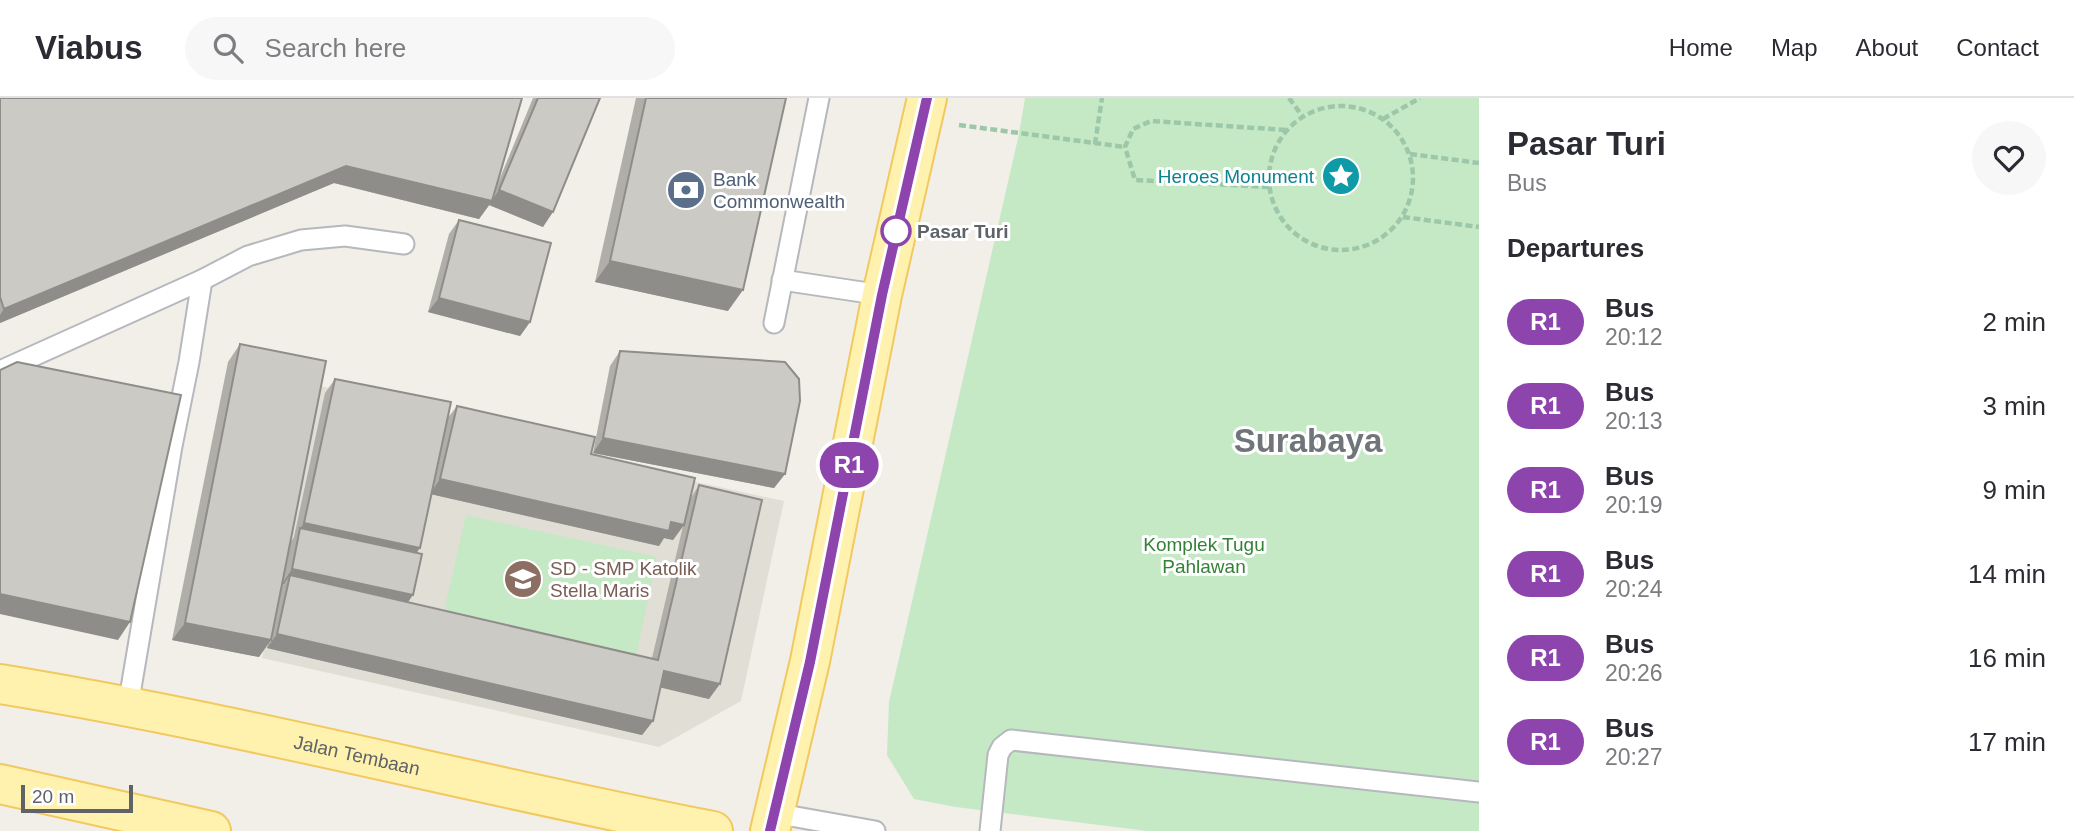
<!DOCTYPE html>
<style>
body{margin:0;font-family:Arial,sans-serif;background:#f7f7f7;color:#2b2b33;height:100vh;display:flex;flex-direction:column;font-size:26px;white-space:nowrap}
*{box-sizing:border-box;margin:0}
p{font-size:23px;color:#7c7c81}
.icon{flex:none;width:38px;height:38px;fill:none;stroke:currentColor;stroke-width:2;stroke-linecap:round;stroke-linejoin:round}
.map{position:relative;flex:1;overflow:hidden}
.drawer{display:flex;flex-direction:column;background:#fff;width:595px}
.drawer>*{flex:none}
.badge{padding:0 14px;border-radius:23px;font-size:24px;line-height:46px}
.scale{position:absolute;left:21px;bottom:18px;width:112px;box-sizing:border-box;padding-left:7px;border:4px solid #5f6368;border-top:0;font-size:19px;line-height:24px;white-space:nowrap;color:#5f6368;-webkit-text-stroke:5px #fff;paint-order:stroke}
.map>.badge{position:absolute;translate:-50% -50%;box-shadow:0 0 0 4px #fff}
h2{padding:0 28px;font-size:26px;line-height:63px}
.round{display:grid;place-items:center;flex:none;width:74px;height:74px;border-radius:37px;background:#f7f7f7}
.overview{display:flex;align-items:center;justify-content:space-between;height:119px;padding:0 28px}
h1{font-size:33px;font-weight:800;line-height:52px}
ul{padding:0;list-style:none}
li{display:flex;align-items:center;gap:21px;height:84px;padding:0 28px}
li div{flex:1}
li b{display:block;font-size:26px}
li em{font-style:normal}
li .badge{min-width:77px;font-weight:700;text-align:center}
header{display:flex;align-items:center;gap:42px;box-sizing:border-box;height:98px;padding:0 35px;background:#fff;border-bottom:2px solid #e1e1e2}
header strong{font-size:33px}
nav{display:flex;gap:38px;margin-inline-start:auto;font-size:24px}
.search{width:490px;height:63px;background:#f7f7f7;display:flex;align-items:center;gap:18px;box-sizing:border-box;padding:0 24px;border-radius:38px;color:#7c7c81;font-size:26px}
main{display:flex;flex:1;min-height:0}
.map>svg:first-child{display:block}
.education{fill:#e1ded6}
.green{fill:#c5e8c5}
.lines{fill:none;stroke-linecap:round;stroke-linejoin:round}
.service-casing{stroke:#b5b8bc;stroke-width:23}
.primary-casing{stroke:#f2c960;stroke-width:42}
.path{stroke:#9cc7a9;stroke-width:4.5;stroke-dasharray:7 3.5;stroke-linecap:butt}
.service{stroke:#fff;stroke-width:19}
.primary{stroke:#fff2af;stroke-width:38}
.wall{fill:#afaea9;fill-rule:evenodd}
.shaded-wall{fill:#8f8d8a}
.building{fill:#cccac5;stroke:#8f8d8a;stroke-width:2}
.line-casing{stroke:#fff;stroke-width:16}
.line{stroke:#8e44ad;stroke-width:10}
.stop-dot{fill:#fff;stroke:#8e44ad;stroke-width:3.5}
.labels{text-anchor:middle;dominant-baseline:central;stroke-width:6;stroke-linejoin:round;paint-order:stroke}
.culture-label{font-size:19px;fill:#0d838f;stroke:#fff;text-anchor:end}
.service-label{font-size:19px;fill:#4e5e75;stroke:#fff;text-anchor:start}
.stop-label{font-size:19px;font-weight:bold;fill:#5f6368;stroke:#fff;text-anchor:start}
.park-label{font-size:19px;fill:#348238;stroke:#fff}
.education-label{font-size:19px;fill:#785e54;stroke:#fff;text-anchor:start}
.street-label{font-size:19px;fill:#5f6368;stroke:#fff}
.town-label{font-size:33px;font-weight:bold;fill:#70757a;stroke:#fff}
</style>
<header>
<strong>Viabus</strong>
<div class="search"><svg class="icon" aria-label="search" viewBox="0 0 24 24"><circle cx="10" cy="10" r="6"/><path d="M15 15l6 6"/></svg>Search here</div>
<nav><a>Home</a><a>Map</a><a>About</a><a>Contact</a></nav>
</header>
<main>
<div class="map">
<svg width="1479" height="733" viewBox="0 0 1479 733">
<rect width="100%" height="100%" fill="#f1efe8"/>
<path class="education" d="M320,288l268,60 -2,12 198,43 -43,200 -82,46 -397,-89z"/>
<g class="green">
<path d="M1025,0h454v733h-332l-191,-24 -42,-8 -27,-44 2,-53 130,-568z"/>
<path d="M466,417l191,42 -21,99 -193,-41z"/>
</g>
<g class="lines">
<defs>
<g id="service">
<path d="M782,182l100,15"/>
<path d="M774,225l45,-225"/>
<path d="M0,273l202,-91 46,-24 53,-16 44,-4 59,8"/>
<path d="M128,608l44,-260 17,-84 13,-82"/>
<path d="M774,715l101,18"/>
<path d="M990,733l8,-76 4,-8 9,-7 468,52"/>
</g>
<g id="primary">
<path id="s1" d="M0,586c240,39 475,101 713,147"/>
<path d="M0,686l211,47"/>
<path d="M770,733l40,-170 72,-366 45,-197"/>
</g>
</defs>
<use href="#service" class="service-casing"/>
<use href="#primary" class="primary-casing"/>
<g class="path">
<path d="M1289,0l14,19"/>
<circle cx="1341" cy="80" r="72"/>
<path d="M1383,21l37,-21"/>
<path d="M959,27l166,22"/>
<path d="M1095,46l7,-46"/>
<path d="M1410,56l69,9"/>
<path d="M1269,89l-134,-7 -10,-33 8,-18 18,-8 135,9"/>
<path d="M1403,119l76,10"/>
</g>
<use href="#service" class="service"/>
<use href="#primary" class="primary"/>
</g>
<g class="wall">
<path d="M0,0l493,97 40,-97h67l-57,129 -54,-22 1,-1 -11,15 -145,-36 -334,140z"/>
<path d="M636,0h150l-58,213 -133,-29z"/>
<path d="M459,122l71,102 -10,14 -92,-24 21,-78z"/>
<path d="M240,246l50,199 4,-6 31,-144 10,-14 112,40 10,-13 134,48 99,45 9,-14 10,214 -48,-12 -8,34 -11,14 -375,-87 1,-4 -9,13 -87,-17 56,-278zM431,396l228,52 5,-8 9,2 10,-14 -31,132 -244,-56 9,-49z"/>
<path d="M620,253l165,123 -11,14 -181,-35 17,-87z"/>
</g>
<g class="shaded-wall">
<path d="M346,68l146,35 -13,18 -145,-36 -334,140v-8l4,-6z"/>
<path d="M499,92l54,22 -10,15 -54,-22z"/>
<path d="M610,163l133,29 -15,21 -133,-29z"/>
<path d="M439,200l91,24 -10,14 -92,-24z"/>
<path d="M603,340l182,36 -11,14 -181,-35z"/>
<path d="M440,381l231,43 13,3 -11,15 -9,-2 -5,8 -229,-52z"/>
<path d="M304,425l116,25 -10,14 -110,-33z"/>
<path d="M292,471l121,26 -10,14 -113,-34 -6,9h-2z"/>
<path d="M0,496l130,28 -12,18 -118,-26z"/>
<path d="M185,525l86,17 -12,17 -87,-17z"/>
<path d="M277,536l376,87 -11,14 -375,-87z"/>
<path d="M664,573l56,13 -11,15 -55,-13z"/>
</g>
<g class="building">
<path d="M0,0h522l-30,103 -146,-35 -342,143 -4,-12z"/>
<path d="M538,0h62l-47,114 -54,-22z"/>
<path d="M646,0h140l-43,192 -133,-29z"/>
<path d="M459,122l92,23 -21,79 -91,-24z"/>
<path d="M240,246l86,17 -55,279 -86,-17z"/>
<path d="M620,253l165,11 14,17 1,22 -15,73 -182,-36z"/>
<path d="M17,264l164,33 -51,227 -130,-28v-224z"/>
<path d="M335,281l116,23 -31,146 -116,-25z"/>
<path d="M457,308l138,31 -4,17 104,24 -11,47 -13,-3 -2,9 -229,-52z"/>
<path d="M699,387l63,15 -42,184 -56,-13 -11,50 -376,-87 13,-59 368,85z"/>
<path d="M300,430l122,26 -9,41 -121,-26z"/>
</g>
<g class="lines">
<defs>
<path id="line" d="M770,733l40,-169 72,-367 45,-197"/>
</defs>
<use href="#line" class="line-casing"/>
<use href="#line" class="line"/>
</g>
<defs>
<symbol id="sight-disc" viewBox="-11 -11 22 22"><circle r="9.5" fill="#0f9aa8" stroke="#fff"/><path d="M0-6L1.8-2.2L6-1.7L2.9 1.2L3.7 5.4L0 3.3L-3.7 5.4L-2.9 1.2L-6-1.7L-1.8-2.2Z" fill="#fff"/></symbol>
<symbol id="bank-disc" viewBox="-11 -11 22 22"><circle r="9.5" fill="#5c6f8a" stroke="#fff"/><path d="M-6-4H6V4H-6ZM0-2.3a2.3 2.3 0 1 0 0 4.6a2.3 2.3 0 1 0 0-4.6Z" fill="#fff"/></symbol>
<symbol id="school-disc" viewBox="-11 -11 22 22"><circle r="9.5" fill="#8d6e63" stroke="#fff"/><path d="M0-5L7-2L0 1L-7-2ZM-4 1L0 2.5L4 1V4Q0 6-4 4Z" fill="#fff"/></symbol>
</defs>
<g fill-rule="evenodd">
<use href="#sight-disc" x="1319" y="56" width="44" height="44"/>
<use href="#bank-disc" x="664" y="70" width="44" height="44"/>
<use href="#school-disc" x="501" y="459" width="44" height="44"/>
</g>
<circle class="stop-dot" cx="896" cy="133" r="14"/>
<g class="labels">
<g class="culture-label">
<text x="1314" y="78">Heroes Monument</text>
</g>
<g class="service-label">
<text x="713" y="81">Bank<tspan x="713" dy="22">Commonwealth</tspan></text>
</g>
<g class="stop-label">
<text x="917" y="133">Pasar Turi</text>
</g>
<g class="park-label">
<text x="1204" y="446">Komplek Tugu<tspan x="1204" dy="22">Pahlawan</tspan></text>
</g>
<g class="education-label">
<text x="550" y="470">SD - SMP Katolik<tspan x="550" dy="22">Stella Maris</tspan></text>
</g>
<g class="street-label">
<text stroke="none"><textPath href="#s1" startOffset="364">Jalan Tembaan</textPath></text>
</g>
<g class="town-label">
<text x="1308" y="342">Surabaya</text>
</g>
</g>
</svg>
<div class="scale">20 m</div>
<b class="badge" style="left:849px;top:367px;background:#8e44ad;color:#fff">R1</b>
</div>
<section class="drawer">
<div class="overview"><div><h1>Pasar Turi</h1><p>Bus</p></div><a class="round"><svg class="icon" aria-label="heart" viewBox="0 0 24 24"><path d="M12 20l-8-8c-3-5 5-10 8-4 3-6 11-1 8 4z"/></svg></a></div>
<h2>Departures</h2>
<ul>
<li><span class="badge" style="background:#8e44ad;color:#fff">R1</span><div><b>Bus</b><p>20:12</p></div><em>2 min</em></li>
<li><span class="badge" style="background:#8e44ad;color:#fff">R1</span><div><b>Bus</b><p>20:13</p></div><em>3 min</em></li>
<li><span class="badge" style="background:#8e44ad;color:#fff">R1</span><div><b>Bus</b><p>20:19</p></div><em>9 min</em></li>
<li><span class="badge" style="background:#8e44ad;color:#fff">R1</span><div><b>Bus</b><p>20:24</p></div><em>14 min</em></li>
<li><span class="badge" style="background:#8e44ad;color:#fff">R1</span><div><b>Bus</b><p>20:26</p></div><em>16 min</em></li>
<li><span class="badge" style="background:#8e44ad;color:#fff">R1</span><div><b>Bus</b><p>20:27</p></div><em>17 min</em></li>
</ul>
</section>
</main>
